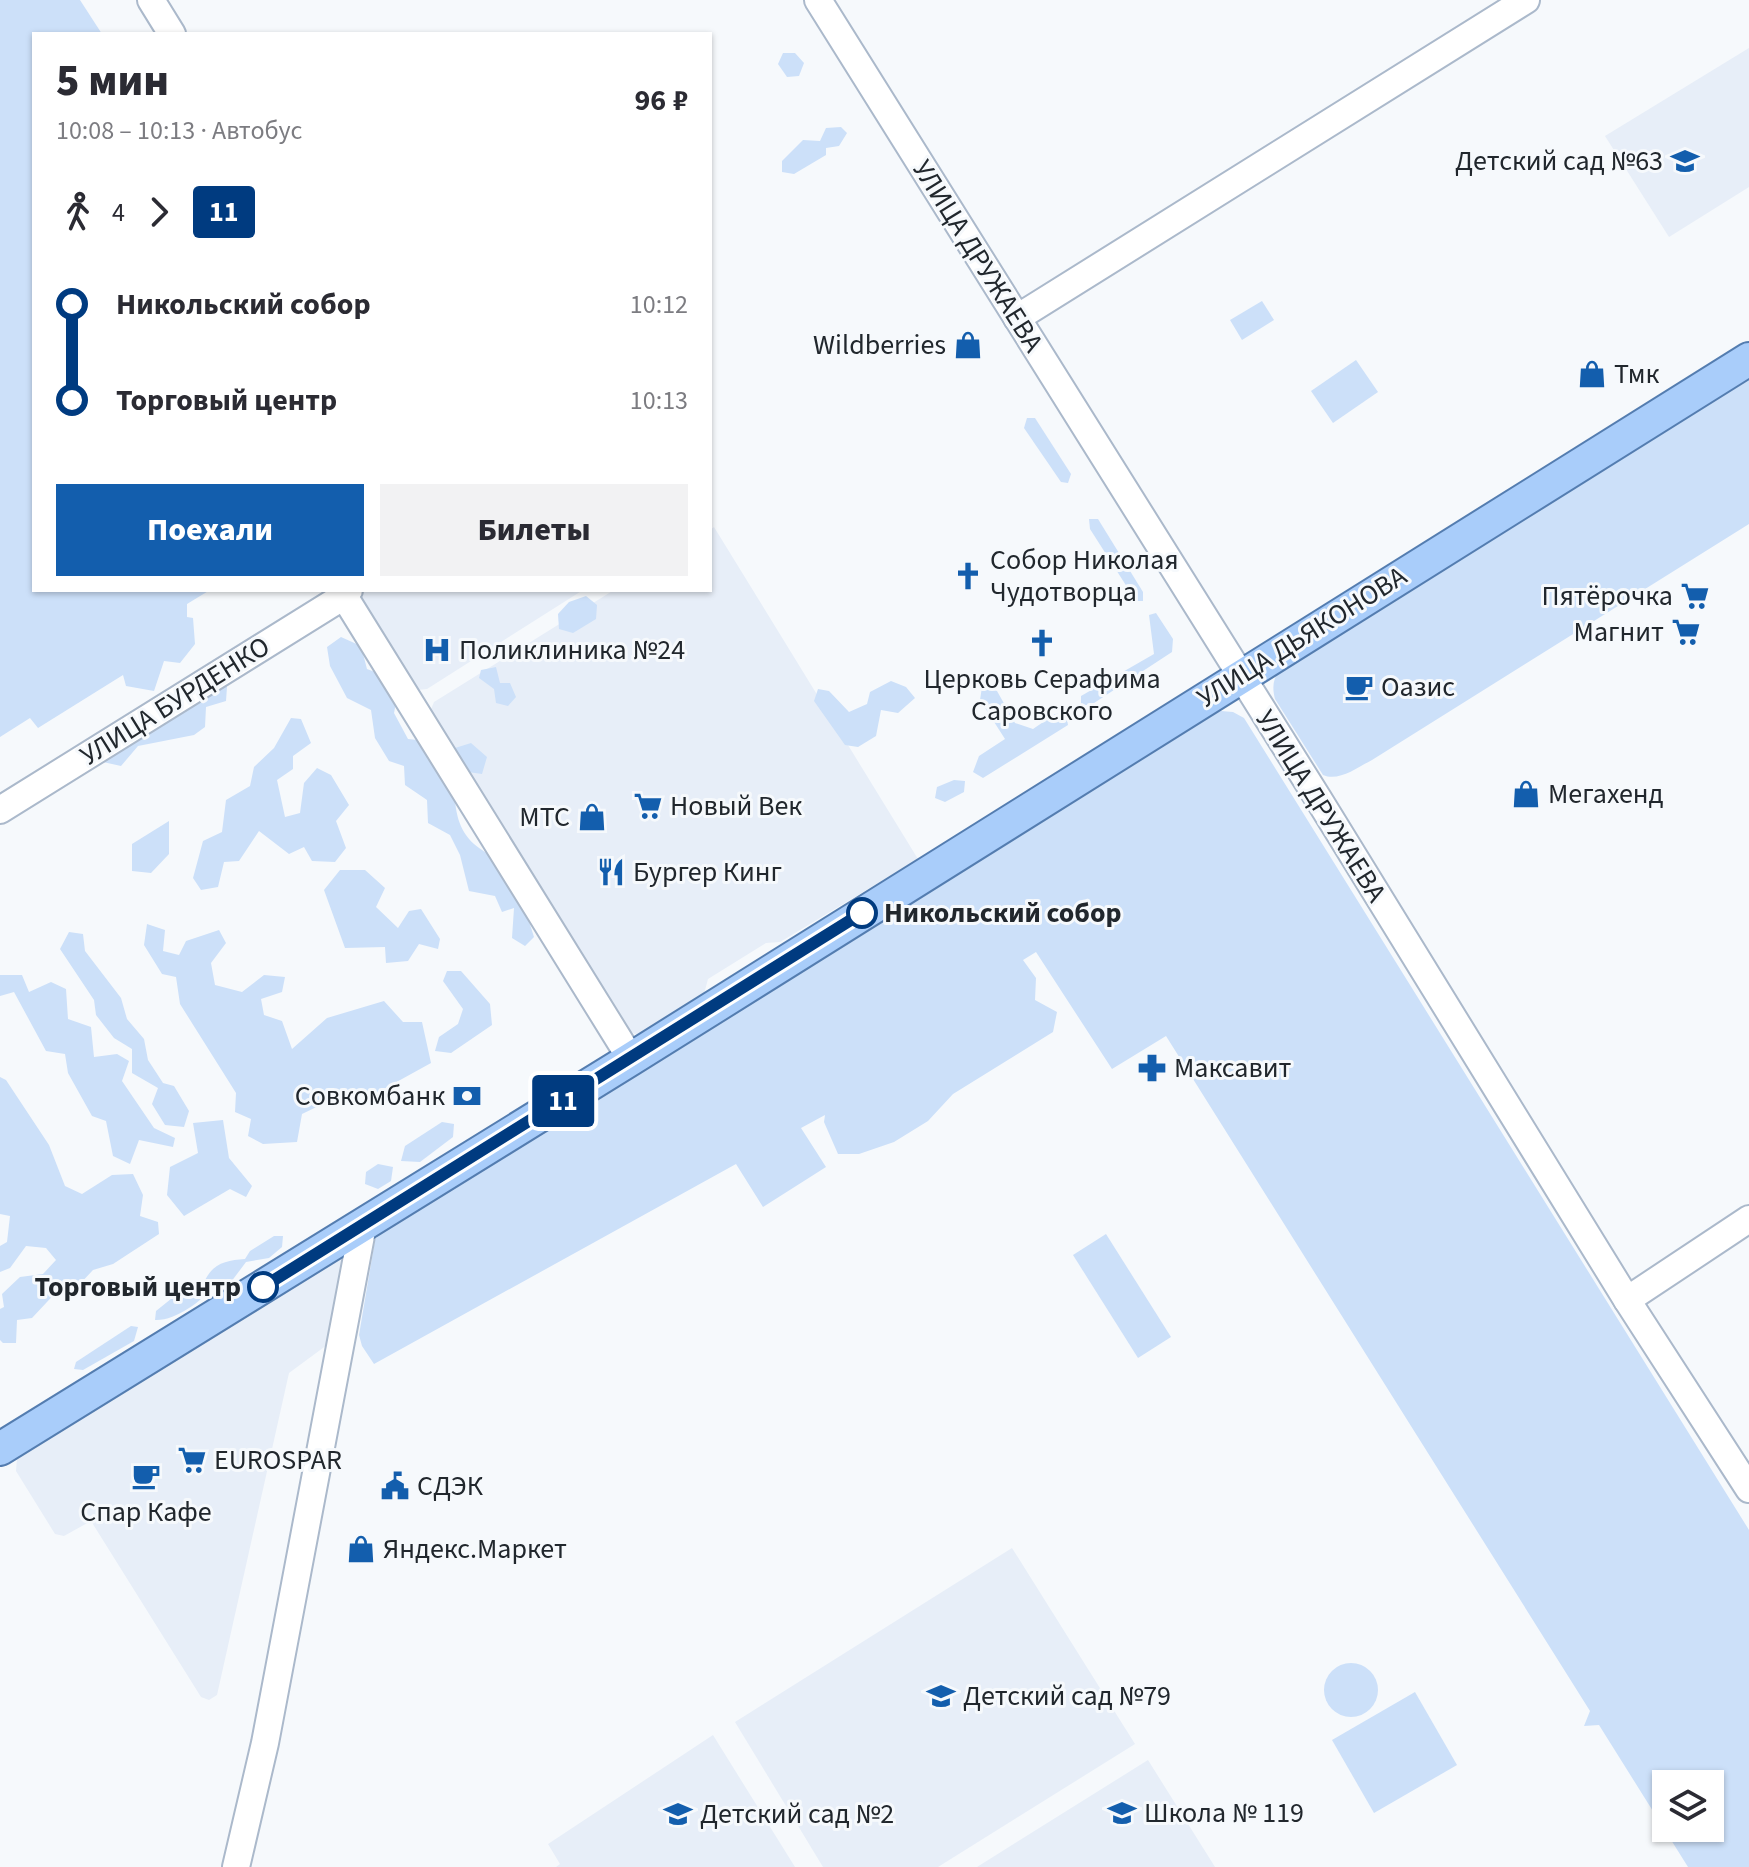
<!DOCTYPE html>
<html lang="ru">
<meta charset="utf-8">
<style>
body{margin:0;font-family:"Source Sans 3",sans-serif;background:#f2f2f3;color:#2b2b33;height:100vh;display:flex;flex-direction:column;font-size:30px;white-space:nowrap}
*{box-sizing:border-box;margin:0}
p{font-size:26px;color:#7c7c81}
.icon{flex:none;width:44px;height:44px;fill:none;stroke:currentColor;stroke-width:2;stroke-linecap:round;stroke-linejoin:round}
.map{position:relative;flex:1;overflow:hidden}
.panel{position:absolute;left:32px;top:32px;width:680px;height:560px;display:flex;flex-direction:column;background:#fff;border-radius:0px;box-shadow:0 2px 6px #0004}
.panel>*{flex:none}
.badge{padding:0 16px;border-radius:6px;font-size:28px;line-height:52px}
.fabs{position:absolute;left:1652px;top:1770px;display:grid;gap:16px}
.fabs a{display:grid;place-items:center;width:72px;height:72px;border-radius:0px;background:#fff;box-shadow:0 2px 6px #0004;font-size:40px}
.map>.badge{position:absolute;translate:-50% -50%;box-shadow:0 0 0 4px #fff}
.legs{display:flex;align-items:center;gap:12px;height:88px;padding:0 24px;font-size:26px}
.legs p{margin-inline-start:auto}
.headline{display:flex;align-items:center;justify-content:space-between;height:136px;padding:0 24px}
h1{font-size:44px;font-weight:800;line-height:60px}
.button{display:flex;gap:16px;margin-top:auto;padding:16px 24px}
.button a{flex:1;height:92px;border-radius:0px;background:#135ead;color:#fff;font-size:32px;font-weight:800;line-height:92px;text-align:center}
.button a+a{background:#f2f2f3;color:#2b2b33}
ul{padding:0 24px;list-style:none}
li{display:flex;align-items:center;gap:28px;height:96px;font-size:30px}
li i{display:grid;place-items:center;width:12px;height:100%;margin:0 10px;background:currentColor}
li i::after{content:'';width:20px;height:20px;margin:-10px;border:6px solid;border-radius:50%;background:#fff}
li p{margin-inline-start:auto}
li:first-child i{background:linear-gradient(#0000 50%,currentColor 0)}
li:last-child i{background:linear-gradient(currentColor 50%,#0000 0)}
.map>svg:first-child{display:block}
.built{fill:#e7eef8}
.green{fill:#cce0f9;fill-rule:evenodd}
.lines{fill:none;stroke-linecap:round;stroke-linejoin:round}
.minor-casing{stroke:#abb9cb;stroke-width:30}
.major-casing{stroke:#547db0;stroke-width:36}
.minor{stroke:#fff;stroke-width:26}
.major{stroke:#a9cdfa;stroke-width:32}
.line-1-casing{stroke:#fff;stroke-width:18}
.line-1{stroke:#003b80;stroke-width:12}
.stop-1-dot{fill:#fff;stroke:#003b80;stroke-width:4}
.labels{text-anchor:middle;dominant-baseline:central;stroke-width:6;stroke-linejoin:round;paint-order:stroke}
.poi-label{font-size:28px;fill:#21272d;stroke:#f6f9fc;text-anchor:start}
.street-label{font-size:28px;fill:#21272d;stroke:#f6f9fc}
.stop-label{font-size:28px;font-weight:bold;fill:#21272d;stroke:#f6f9fc;text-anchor:start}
</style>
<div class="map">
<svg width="1749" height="1867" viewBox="0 0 1749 1867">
<rect width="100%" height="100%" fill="#f6f9fc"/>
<g class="built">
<path d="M1749,48v139l-80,50 -64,-101z"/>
<path d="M714,527l204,332 -138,83 -14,1 -58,36 -4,15 -61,39 -8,1 -8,-4 -197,-318 4,-10 180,-112h96v-60z"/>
<path d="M365,590h218l-156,99 -10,1 -52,-73 -3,-20z"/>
<path d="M340,1259l6,5 -15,78 -42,31 -72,322 -8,5 -8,-3 -110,-176 -27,15 -9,-2 -39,-63 1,-13 295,-185 21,-12z"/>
<path d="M1012,1548l123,196 -197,123h-115l-88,-145z"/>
<path d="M713,1735l82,132h-239l4,-3 -12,-20z"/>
<path d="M1148,1760l67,107h-238z"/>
</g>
<g class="green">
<path d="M0,0h80l22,34h-68v556h176l-23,14v13l6,1 2,26 -15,19 -16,-2 -10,30 -28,-5 -3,-11 -85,53 -8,-10 -30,19z"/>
<path d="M783,53h12l9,10 -5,13 -12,1 -9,-13z"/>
<path d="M841,127l6,6 -8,13 -13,2v7l-32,19 -12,-2v-11l21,-21 17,1 6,-13z"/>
<path d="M1262,301l12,19 -32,20 -12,-20z"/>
<path d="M1356,360l22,32 -45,31 -22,-32z"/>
<path d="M1749,374v150l-377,236c-14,7 -33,22 -49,15l-48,-76c-3,-12 -2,-19 4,-29z"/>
<path d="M1027,418h8l36,56 -3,9 -7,-1 -37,-54z"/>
<path d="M1089,519h9l45,73v9h-7l-46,-72z"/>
<path d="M586,596l11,9 -1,14 -23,14 -14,-4 -1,-15 11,-12z"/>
<path d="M1156,613l17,26 -1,13 -81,53h-10v-9l73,-42 -5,-39z"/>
<path d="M341,637l20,9 6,23 24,9 7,14 -4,21 14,26 19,2v17l8,10 18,-2 2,-18 16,-5 16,14 -5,17 -14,-2 -13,7c-1,23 0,48 19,65 18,15 29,14 42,37l-4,14 14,17 8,25 -9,9 -13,-8 2,-30 -12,4 -7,-16 -26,-5 -9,-36 -10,-20 -22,-12 -1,-23 -22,-15 -1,-19 -15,-5 -14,-23 -4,-28 -24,-12 -17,-32 -3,-19z"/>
<path d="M496,667l4,16h10l6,14 -8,9 -12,-3 -2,-14 -15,-11 2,-8z"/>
<path d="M213,681l14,6 -1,14 -20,6 -1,20 -11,8 -56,11 -17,20 -18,-4 13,-20 25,-4 8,-18z"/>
<path d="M891,681l15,6 9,11 -17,15 -17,-3 -5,26 -18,11 -13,-2 -31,-44 4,-12 11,2 20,21 18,-8 3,-12z"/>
<path d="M982,687l15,4 18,32 18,6 22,-15 11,-1 2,12 -85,53 -10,-6 6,-16 26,-17 -25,-39z"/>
<path d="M1221,711l12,1 11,6 505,812v337h-61l-89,-142 -15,1 6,-15 -424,-675 -54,33 -76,-117 -13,8 13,18 -1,22 22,12 -4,20 -100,62 -25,27 -34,21 -35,12h-21l-14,-32 1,-7 -24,13 25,39 -63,40 -27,-43 -362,200 -12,-18 -3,-11 16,-95 4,-7 829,-518zM1666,1784h44v44h-44z"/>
<path d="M291,718l10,1 10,24 -18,13v13l-16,11 8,37 15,-4 4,-30 13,-15 14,7 18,30 -13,16 10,27 -11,14 -23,-1 -8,-14 -15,7 -30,-23 -20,30 -15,1 -6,25 -17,3 -8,-12 10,-37 19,-9 4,-32 24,-14 4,-19 20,-19z"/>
<path d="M954,780l11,1 -1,11 -19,10 -10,-4 2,-11z"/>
<path d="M169,821v33l-18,19 -19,-2v-27z"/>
<path d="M340,870h25l20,18 -9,19 22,21 11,-17 12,-2 19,30 -2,10 -19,-5 -11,17 -22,2 -1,-16 -40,1 -21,-58z"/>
<path d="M147,924l18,6 -2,21 16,4 7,-14 33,-11 7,13 -15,20 4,22 27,7 22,-17 21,2 -3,15 -21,7 3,16 18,6 10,28 35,-31 57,-17 19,21h19l9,41 -58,32 -19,-6 -52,25 -5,28 -34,2 -15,-8 3,-17 -16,-7 1,-19 -56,-89 -4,-27 -14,-3 -18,-29z"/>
<path d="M69,932l14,2 2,17 36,47 6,21 17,20 4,21 15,23 11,3 15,25 -5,16 -19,-2 -13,-21 6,-16 -26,-15v-24l-18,-11 -18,-23 -2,-15 -34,-51z"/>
<path d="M447,971h14l29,33 2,21 -41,28 -16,-2 4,-14 19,-13 5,-15 -20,-28z"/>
<path d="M0,975h22l7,17 22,-10 15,7 2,30 23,8 3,30 23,-3 12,7 -7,20 32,47 21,10 -2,9 -34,-7 -9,24 -17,-8 -7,-35 -14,-5 -24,-43 -3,-19 -19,-3 -32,-59 -14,4z"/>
<path d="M0,1077l6,3 43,65 16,41 17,8 30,-19 21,-1 10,21 -3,21 18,6 1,12 -46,30 -20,6 -16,17h-16l-29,31 -15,2 -1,23h-13l-3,-3v-31l4,-2 -2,-13 18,-17 23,-3 13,-14 -10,-12 -20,-2 -16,22 -10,4v-26l7,-4 3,-26 -10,-2z"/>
<path d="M223,1120l6,38 23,28 -6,11 -16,-8 -46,27 -17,-21 3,-28 28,-14 -5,-30z"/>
<path d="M442,1122l12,2 -1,13 -33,25 -19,-1 4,-15z"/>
<path d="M378,1164l15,3 -2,14 -13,8 -13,-5 1,-12z"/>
<path d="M1106,1234l65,103 -33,21 -65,-103z"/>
<path d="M274,1236h9l-1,11 -13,11 -23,4 -18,24 -14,-1c-11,16 -39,36 -59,35l1,-9 36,-29 12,1c7,-19 22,-23 41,-24l5,-8z"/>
<path d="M131,1326l7,1 -4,14 -51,29 -9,-1 2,-7z"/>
<circle cx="1351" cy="1690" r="27"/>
<path d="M1415,1692l42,73 -83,48 -42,-73z"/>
</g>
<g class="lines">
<defs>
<g id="minor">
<path d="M151,0l21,34"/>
<path d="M818,0l501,800 308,500 122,189"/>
<path d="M1017,318l509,-318"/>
<path d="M344,596l287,463"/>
<path d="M0,810l344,-214 5,-6"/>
<path d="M1627,1300l122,-81"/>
<path d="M236,1867l29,-124 98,-518"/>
</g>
<path id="major" d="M0,1449l631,-390 1118,-700"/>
</defs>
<use href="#minor" class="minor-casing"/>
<use href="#major" class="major-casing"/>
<use href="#minor" class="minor"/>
<use href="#major" class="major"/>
</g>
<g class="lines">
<defs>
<path id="line-1" d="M263,1287l599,-374"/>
</defs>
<use href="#line-1" class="line-1-casing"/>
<use href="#line-1" class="line-1"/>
</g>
<defs>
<symbol id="school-bare" viewBox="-9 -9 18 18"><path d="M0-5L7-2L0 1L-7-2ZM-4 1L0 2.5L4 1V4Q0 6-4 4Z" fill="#135ead" stroke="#f6f9fc" stroke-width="2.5" paint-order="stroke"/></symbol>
<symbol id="shop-bare" viewBox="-9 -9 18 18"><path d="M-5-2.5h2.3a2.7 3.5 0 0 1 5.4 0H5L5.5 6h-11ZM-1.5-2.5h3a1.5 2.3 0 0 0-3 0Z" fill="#135ead" stroke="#f6f9fc" stroke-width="2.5" paint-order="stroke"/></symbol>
<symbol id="church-bare" viewBox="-9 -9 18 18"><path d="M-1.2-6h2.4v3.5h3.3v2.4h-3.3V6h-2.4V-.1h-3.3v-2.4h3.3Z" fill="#135ead" stroke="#f6f9fc" stroke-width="2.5" paint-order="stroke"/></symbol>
<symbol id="supermarket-bare" viewBox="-9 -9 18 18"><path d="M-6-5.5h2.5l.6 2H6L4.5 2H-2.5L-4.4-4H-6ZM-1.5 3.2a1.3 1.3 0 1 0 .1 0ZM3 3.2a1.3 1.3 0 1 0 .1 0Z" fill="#135ead" stroke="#f6f9fc" stroke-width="2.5" paint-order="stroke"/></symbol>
<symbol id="hospital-bare" viewBox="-9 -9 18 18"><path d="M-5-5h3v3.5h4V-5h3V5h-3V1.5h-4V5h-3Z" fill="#135ead" stroke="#f6f9fc" stroke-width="2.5" paint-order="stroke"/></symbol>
<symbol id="cafe-bare" viewBox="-9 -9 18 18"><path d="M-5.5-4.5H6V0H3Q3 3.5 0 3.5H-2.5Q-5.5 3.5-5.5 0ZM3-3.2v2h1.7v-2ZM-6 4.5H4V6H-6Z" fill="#135ead" stroke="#f6f9fc" stroke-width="2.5" paint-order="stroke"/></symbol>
<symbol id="restaurant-bare" viewBox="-9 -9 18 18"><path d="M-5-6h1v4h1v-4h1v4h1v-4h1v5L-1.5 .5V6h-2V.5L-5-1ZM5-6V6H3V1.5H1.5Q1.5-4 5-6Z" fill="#135ead" stroke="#f6f9fc" stroke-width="2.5" paint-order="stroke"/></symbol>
<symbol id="pharmacy-bare" viewBox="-9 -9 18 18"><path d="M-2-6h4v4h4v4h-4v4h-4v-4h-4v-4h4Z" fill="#135ead" stroke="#f6f9fc" stroke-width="2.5" paint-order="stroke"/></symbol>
<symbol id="bank-bare" viewBox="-9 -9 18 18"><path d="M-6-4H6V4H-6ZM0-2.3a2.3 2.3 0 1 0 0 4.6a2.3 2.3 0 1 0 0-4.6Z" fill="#135ead" stroke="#f6f9fc" stroke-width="2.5" paint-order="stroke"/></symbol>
<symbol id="civic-bare" viewBox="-9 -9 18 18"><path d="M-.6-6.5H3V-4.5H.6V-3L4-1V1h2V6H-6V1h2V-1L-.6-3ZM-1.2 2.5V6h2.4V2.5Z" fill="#135ead" stroke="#f6f9fc" stroke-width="2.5" paint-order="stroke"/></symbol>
</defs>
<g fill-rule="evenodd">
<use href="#school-bare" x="1665" y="141" width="40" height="40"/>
<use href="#shop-bare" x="948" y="325" width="40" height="40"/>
<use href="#shop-bare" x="1572" y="354" width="40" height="40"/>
<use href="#church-bare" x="948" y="556" width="40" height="40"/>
<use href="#supermarket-bare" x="1675" y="576" width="40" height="40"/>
<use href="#supermarket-bare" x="1666" y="612" width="40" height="40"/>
<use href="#church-bare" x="1022" y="623" width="40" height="40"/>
<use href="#hospital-bare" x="417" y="630" width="40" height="40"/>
<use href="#cafe-bare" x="1339" y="667" width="40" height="40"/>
<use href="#shop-bare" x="1506" y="774" width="40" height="40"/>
<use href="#supermarket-bare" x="628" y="786" width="40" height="40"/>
<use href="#shop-bare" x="572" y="797" width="40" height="40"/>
<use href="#restaurant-bare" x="591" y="852" width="40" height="40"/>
<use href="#pharmacy-bare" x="1132" y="1048" width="40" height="40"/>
<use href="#bank-bare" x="447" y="1076" width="40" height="40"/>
<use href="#supermarket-bare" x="172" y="1440" width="40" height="40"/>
<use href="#cafe-bare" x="126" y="1456" width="40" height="40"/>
<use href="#civic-bare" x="375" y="1466" width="40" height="40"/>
<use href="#shop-bare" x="341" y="1529" width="40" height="40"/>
<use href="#school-bare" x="921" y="1676" width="40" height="40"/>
<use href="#school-bare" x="1102" y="1793" width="40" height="40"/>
<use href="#school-bare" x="658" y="1794" width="40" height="40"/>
</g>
<g class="stop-1-dot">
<circle cx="862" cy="913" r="14"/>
<circle cx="263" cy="1287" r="14"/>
</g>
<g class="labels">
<g class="poi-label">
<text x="1663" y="161" text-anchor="end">Детский сад №63</text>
<text x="946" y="345" text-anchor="end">Wildberries</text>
<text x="1614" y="374">Тмк</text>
<text x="990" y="560">Собор Николая<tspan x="990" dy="32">Чудотворца</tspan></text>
<text x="1673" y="596" text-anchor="end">Пятёрочка</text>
<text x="1664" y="632" text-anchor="end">Магнит</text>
<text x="459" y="650">Поликлиника №24</text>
<text x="1042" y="679" text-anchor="middle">Церковь Серафима<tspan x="1042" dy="32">Саровского</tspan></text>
<text x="1381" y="687">Оазис</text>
<text x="1548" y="794">Мегахенд</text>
<text x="670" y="806">Новый Век</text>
<text x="570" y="817" text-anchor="end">МТС</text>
<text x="633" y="872">Бургер Кинг</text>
<text x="1174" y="1068">Максавит</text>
<text x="445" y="1096" text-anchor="end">Совкомбанк</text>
<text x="214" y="1460">EUROSPAR</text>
<text x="417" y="1486">СДЭК</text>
<text x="146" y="1512" text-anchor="middle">Спар Кафе</text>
<text x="383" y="1549">Яндекс.Маркет</text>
<text x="963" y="1696">Детский сад №79</text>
<text x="1144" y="1813">Школа № 119</text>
<text x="700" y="1814">Детский сад №2</text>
</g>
<g class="street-label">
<text transform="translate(978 256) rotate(58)">УЛИЦА ДРУЖАЕВА</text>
<text transform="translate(1302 637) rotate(-32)">УЛИЦА ДЬЯКОНОВА</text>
<text transform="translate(175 701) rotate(-32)">УЛИЦА БУРДЕНКО</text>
<text transform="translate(1321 806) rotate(58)">УЛИЦА ДРУЖАЕВА</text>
</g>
<g class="stop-label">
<text x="884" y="913">Никольский собор</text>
<text x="241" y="1287" text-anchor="end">Торговый центр</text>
</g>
</g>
</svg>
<div class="fabs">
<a><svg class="icon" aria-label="layers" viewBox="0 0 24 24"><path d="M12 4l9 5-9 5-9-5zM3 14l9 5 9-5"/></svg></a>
</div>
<b class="badge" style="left:563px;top:1101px;background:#003b80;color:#fff">11</b>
<section class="panel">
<div class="headline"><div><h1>5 мин</h1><p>10:08 – 10:13 · Автобус</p></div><b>96 ₽</b></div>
<div class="legs"><svg class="icon" aria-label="walk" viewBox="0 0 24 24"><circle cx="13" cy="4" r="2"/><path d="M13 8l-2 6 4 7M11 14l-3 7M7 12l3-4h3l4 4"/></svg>4<svg class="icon" aria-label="forward" viewBox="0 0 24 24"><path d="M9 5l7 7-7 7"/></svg><b class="badge" style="background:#003b80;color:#fff">11</b></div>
<ul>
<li><i style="color:#003b80"></i><b>Никольский собор</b><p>10:12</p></li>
<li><i style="color:#003b80"></i><b>Торговый центр</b><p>10:13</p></li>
</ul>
<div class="button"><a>Поехали</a><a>Билеты</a></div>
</section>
</div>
